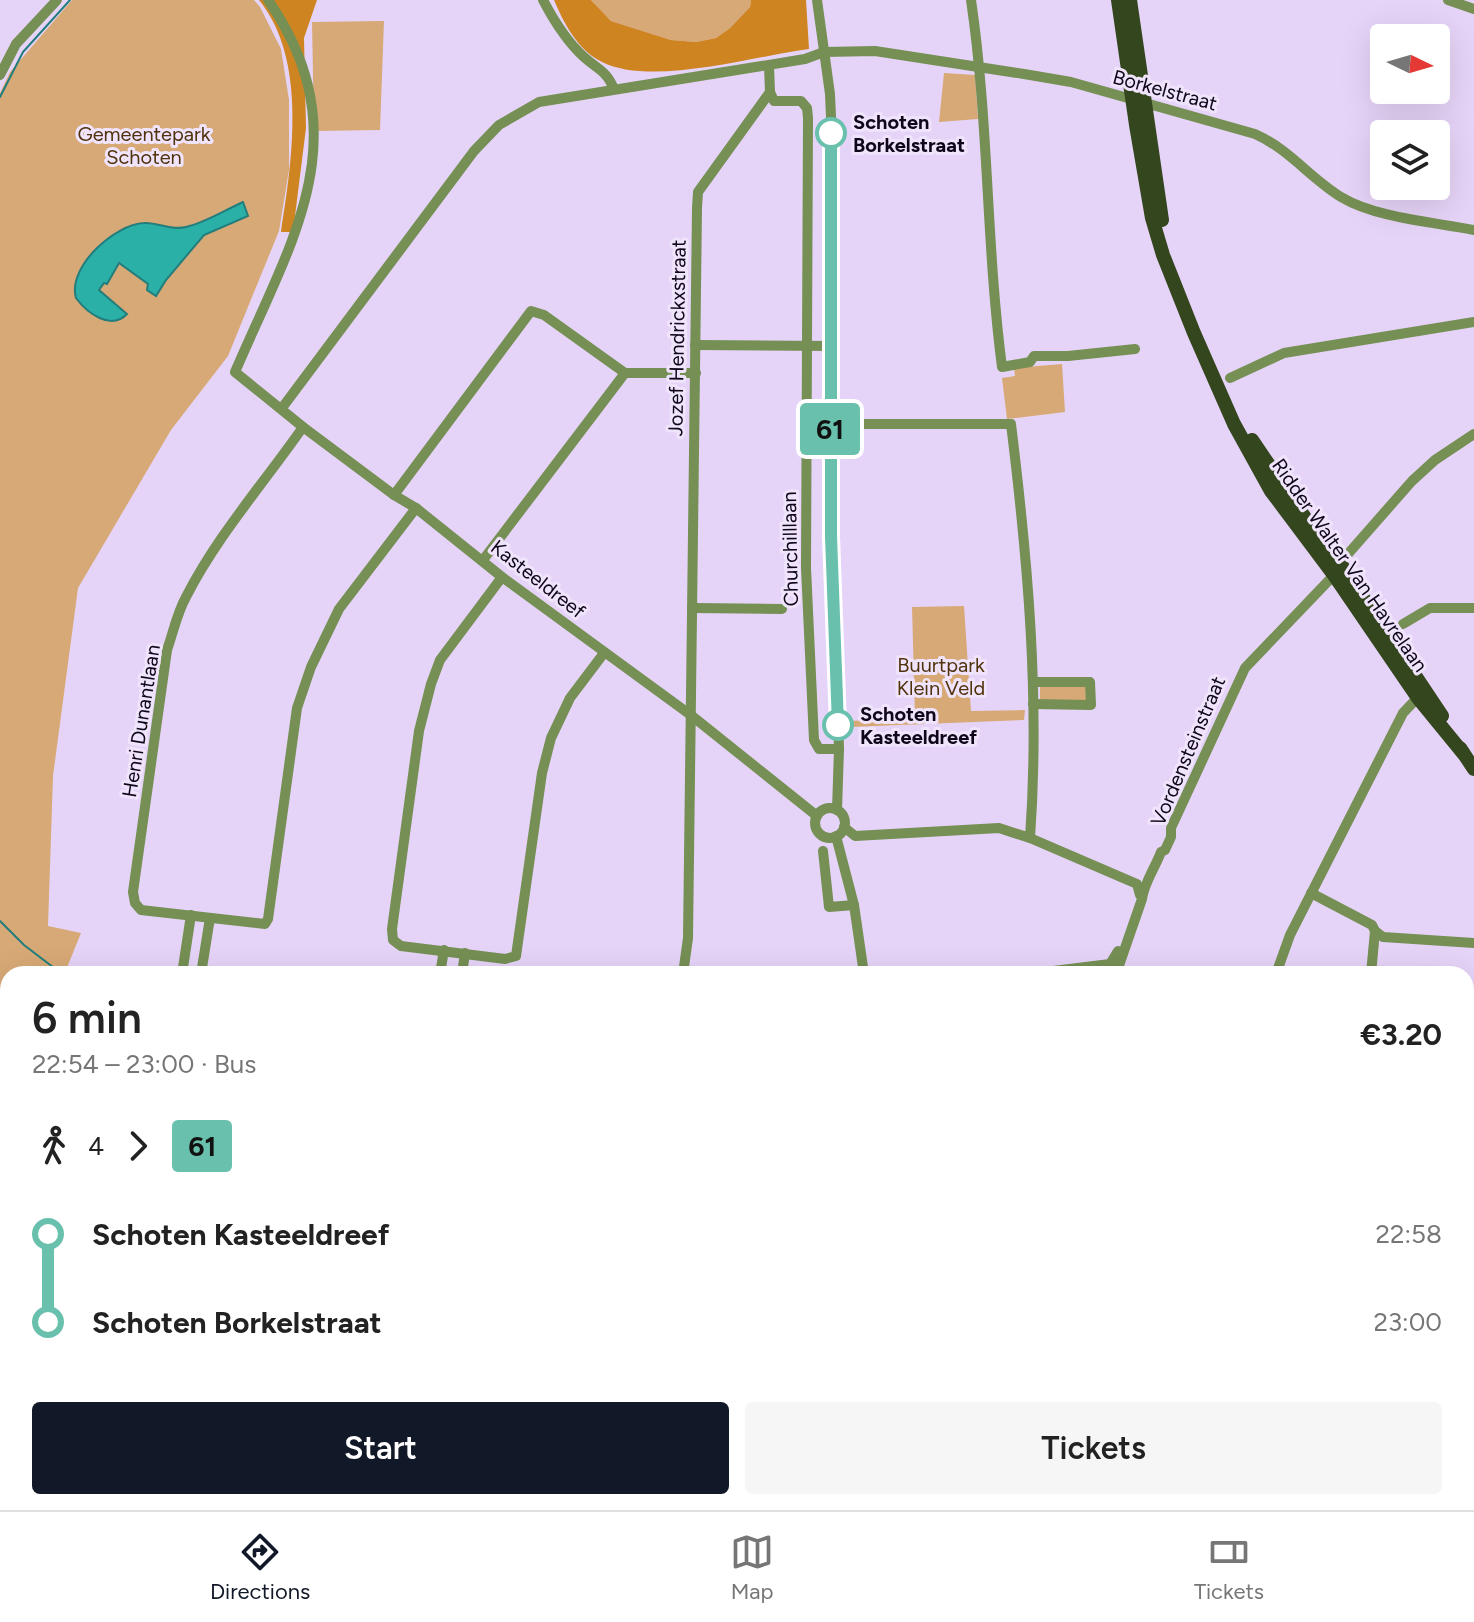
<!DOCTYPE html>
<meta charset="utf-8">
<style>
body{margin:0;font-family:Figtree,sans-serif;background:#f6f6f6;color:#222;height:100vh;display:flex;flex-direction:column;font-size:30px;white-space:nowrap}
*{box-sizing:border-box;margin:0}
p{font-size:26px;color:#767676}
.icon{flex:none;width:44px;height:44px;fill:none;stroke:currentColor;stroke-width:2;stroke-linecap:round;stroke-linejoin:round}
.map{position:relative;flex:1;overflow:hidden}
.panel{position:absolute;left:0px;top:966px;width:1474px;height:544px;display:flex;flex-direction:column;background:#fff;border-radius:24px 24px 0 0;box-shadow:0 8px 32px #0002}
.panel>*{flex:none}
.badge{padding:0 16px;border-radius:6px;font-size:28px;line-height:52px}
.needle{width:52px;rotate:95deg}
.tools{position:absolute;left:1370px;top:24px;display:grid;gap:16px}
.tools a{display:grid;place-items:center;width:80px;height:80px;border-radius:8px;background:#fff;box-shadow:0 8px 32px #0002;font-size:40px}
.map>.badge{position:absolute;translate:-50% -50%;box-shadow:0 0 0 4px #fff}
.legs{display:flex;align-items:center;gap:12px;height:88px;padding:0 32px;font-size:26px}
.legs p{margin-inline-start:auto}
.overview{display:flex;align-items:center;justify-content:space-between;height:136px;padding:0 32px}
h1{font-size:44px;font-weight:600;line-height:60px}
.primary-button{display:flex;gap:16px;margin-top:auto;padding:16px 32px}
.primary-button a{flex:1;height:92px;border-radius:8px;background:#111827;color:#fff;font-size:32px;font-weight:600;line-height:92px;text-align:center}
.primary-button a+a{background:#f6f6f6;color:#222}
ul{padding:0 32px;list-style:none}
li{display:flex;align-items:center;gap:28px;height:88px;font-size:30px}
li i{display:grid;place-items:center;width:12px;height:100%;margin:0 10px;background:currentColor}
li i::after{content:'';width:20px;height:20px;margin:-10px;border:6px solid;border-radius:50%;background:#fff}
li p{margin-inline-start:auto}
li:first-child i{background:linear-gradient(#0000 50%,currentColor 0)}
li:last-child i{background:linear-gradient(currentColor 50%,#0000 0)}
.tab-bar{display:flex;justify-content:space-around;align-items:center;height:112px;border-top:2px solid #e0e0e0;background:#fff;font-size:22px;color:#767676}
.tab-bar a{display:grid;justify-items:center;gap:4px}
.tab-bar .on{color:#111827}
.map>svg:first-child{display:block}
.green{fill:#d7a976}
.forest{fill:#ce8521}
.water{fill:#2ab0a7;stroke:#227d7c;stroke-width:2}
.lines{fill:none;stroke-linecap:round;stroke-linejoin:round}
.stream{stroke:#227d7c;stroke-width:2}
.minor{stroke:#758f54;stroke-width:10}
.major{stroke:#34461d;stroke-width:14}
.line-1-casing{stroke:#fff;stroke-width:18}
.line-1{stroke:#69c0ac;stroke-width:12}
.stop-1-dot{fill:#fff;stroke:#69c0ac;stroke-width:4}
.labels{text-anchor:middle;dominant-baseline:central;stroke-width:6;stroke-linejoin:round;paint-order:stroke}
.street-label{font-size:20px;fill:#100619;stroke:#f0e4fc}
.stop-label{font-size:20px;font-weight:bold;fill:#100619;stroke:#f0e4fc;text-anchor:start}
.park-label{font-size:20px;fill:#50320c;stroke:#f0e4fc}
</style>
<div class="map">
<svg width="1474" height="1510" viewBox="0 0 1474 1510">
<rect width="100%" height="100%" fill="#e6d4f8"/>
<g class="green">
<path d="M72,0h182l6,7 21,42 8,51v70l-10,61 -51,125 -57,74 -93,158 -25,188 -5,150 33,7 -15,37 5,4h-63v61l-8,4v-946l10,-21z"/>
<path d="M591,0h160l-1,7 -20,21 -14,10 -20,4 -25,-2 -60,-19z"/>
<path d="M384,21l-4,109 -66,1 -2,-109z"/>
<path d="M944,73l31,2 3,44 -39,3z"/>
<path d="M1062,364l3,48 -58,7 -5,-41 13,-2 -1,-8z"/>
<path d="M964,606l7,105 54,-1 -1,10 -174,7v-6l65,-4 -3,-110z"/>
<path d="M1040,685l47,1v14h-47z"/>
<path d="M372,1502h239v8h-240z"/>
</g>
<g class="forest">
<path d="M259,0h58l-13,38 2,90 -13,104h-12c11,-70 27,-172 -22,-232z"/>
<path d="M554,0h37l20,21 60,19 25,2 20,-4 14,-10 20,-21 1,-7h55l3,49c-55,7 -157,38 -207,13 -24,-12 -38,-38 -48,-62z"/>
</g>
<g class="water">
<path d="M243,202l5,14 -44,19 -38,45 -10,16 -9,-6 1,-6 -29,-21 -12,21 -3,-1 -5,7 28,24c-16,17 -40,-1 -51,-16 -9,-31 39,-74 68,-75 14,-1 27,8 42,4 19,-4 39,-17 57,-25z"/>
<path d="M0,1482l8,3v17h40l19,8h-62l-5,-2z"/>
</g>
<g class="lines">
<g class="stream">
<path d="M0,97l23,-45 47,-52"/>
<path d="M0,921l24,24 38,29"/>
<path d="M0,1031l8,-4"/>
</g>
<g class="minor">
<path d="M268,0c94,136 23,241 -33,372l68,55 91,68 22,13 86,69 190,139 125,100"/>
<path d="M543,0c11,21 23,41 41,57 14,13 22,13 30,32"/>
<path d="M817,0l13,94 2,46 -2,322 9,287 -2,61"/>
<path d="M971,0c18,122 15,245 31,367l28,-5 4,-6h34l67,-7"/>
<path d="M1448,0l26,9"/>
<path d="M0,75l16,-31 41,-44"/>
<path d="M770,92l4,9h27l6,7 1,10 -2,450 8,172 5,9h20"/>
<path d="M695,345l136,1"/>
<path d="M1230,378l54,-25 190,-31"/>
<path d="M282,408l192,-257 25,-26 40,-23 266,-43 19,-7 51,-1 149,23 47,8 184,52c34,15 55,44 86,63 35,21 92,25 133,33"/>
<path d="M830,424h181c17,138 29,275 19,414"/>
<path d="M303,427c-39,56 -86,109 -117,170 -9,16 -13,36 -19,53l-34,242 2,11 6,7 124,14 3,-5 29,-211 14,-41 28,-58 77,-101"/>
<path d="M394,495l137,-184 13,4 81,58h71"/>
<path d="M483,560l142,-187"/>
<path d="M502,577l-62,83 -9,24 -12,47 -27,198 1,11 8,6 104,13 11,-3 26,-183 9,-35 19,-40 34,-45"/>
<path d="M692,608l90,1"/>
<path d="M1403,624l27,-16h44"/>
<path d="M1033,704l58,1 -1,-23h-56"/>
<circle cx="830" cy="823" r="15"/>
<path d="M844,827l11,9 144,-8 31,10 107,46 3,11"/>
<path d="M836,836l18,69 10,69"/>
<path d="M823,851l6,56 25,-2"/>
<path d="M1311,893l61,32 3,6 8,6 91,6"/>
<path d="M182,974l9,-59"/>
<path d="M201,974l9,-56"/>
<path d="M440,974l4,-24"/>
<path d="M462,974l3,-21"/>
<path d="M683,974l5,-36 9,-730 1,-16 72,-100 -1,-26"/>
<path d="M1029,974l81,-10 8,-13"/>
<path d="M1116,974l26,-75c2,-16 13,-31 19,-47l4,-2 6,-13v-9l74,-160 89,-93 6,-12 72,-82 23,-21 39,-26"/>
<path d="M1276,974l14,-39 113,-222 19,-20"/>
<path d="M1371,974l4,-43"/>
<path d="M0,1047l8,-5"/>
<path d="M1466,1100h8"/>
<path d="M1466,1212h8"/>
<path d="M0,1285l8,-1"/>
<path d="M1466,1316l8,15"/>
<path d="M0,1467l8,3"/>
<path d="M86,1502l20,8"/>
<path d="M235,1502l6,7 14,1"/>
<path d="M727,1502l15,8"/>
<path d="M902,1502l22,8"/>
<path d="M1171,1502l12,8"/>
<path d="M1320,1502l1,8"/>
<path d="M359,1510l1,-8"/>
<path d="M619,1510l1,-8"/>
<path d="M775,1510l4,-8"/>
<path d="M1076,1510l1,-8"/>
</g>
<g class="major">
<path d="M1118,0l18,125 16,93 11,37 31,78 40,91 37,67 63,84 84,123 45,55"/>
<path d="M1130,0l32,220"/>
<path d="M1252,440l73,107 15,16 102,153"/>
<path d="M1460,748l14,21"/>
</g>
</g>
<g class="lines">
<defs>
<path id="line-1" d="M831,133v403l7,189"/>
</defs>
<use href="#line-1" class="line-1-casing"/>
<use href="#line-1" class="line-1"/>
</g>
<g class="stop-1-dot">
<circle cx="831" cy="133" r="14"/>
<circle cx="838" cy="725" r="14"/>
</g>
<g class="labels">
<g class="street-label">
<text transform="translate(1165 90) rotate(15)">Borkelstraat</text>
<text transform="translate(677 338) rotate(-89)">Jozef Hendrickxstraat</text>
<text transform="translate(790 549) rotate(-91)">Churchilllaan</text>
<text transform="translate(1350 565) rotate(55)">Ridder Walter Van Havrelaan</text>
<text transform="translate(538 579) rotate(38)">Kasteeldreef</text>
<text transform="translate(141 721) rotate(-81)">Henri Dunantlaan</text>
<text transform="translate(1188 751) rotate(-67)">Vordensteinstraat</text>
</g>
<g class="stop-label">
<text x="853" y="122">Schoten<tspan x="853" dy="23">Borkelstraat</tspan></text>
<text x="860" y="714">Schoten<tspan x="860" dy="23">Kasteeldreef</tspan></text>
</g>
<g class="park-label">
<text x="144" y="134">Gemeentepark<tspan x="144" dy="23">Schoten</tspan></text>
<text x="941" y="665">Buurtpark<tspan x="941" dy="23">Klein Veld</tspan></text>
</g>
</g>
</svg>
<div class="tools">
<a><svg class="needle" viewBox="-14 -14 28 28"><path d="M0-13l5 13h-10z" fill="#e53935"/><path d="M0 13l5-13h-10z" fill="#767676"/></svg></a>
<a><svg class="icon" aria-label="layers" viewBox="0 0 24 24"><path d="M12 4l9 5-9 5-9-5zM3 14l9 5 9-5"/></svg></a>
</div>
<b class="badge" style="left:830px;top:429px;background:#69c0ac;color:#111">61</b>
<section class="panel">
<div class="overview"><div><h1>6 min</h1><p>22:54 – 23:00 · Bus</p></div><b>€3.20</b></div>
<div class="legs"><svg class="icon" aria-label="walk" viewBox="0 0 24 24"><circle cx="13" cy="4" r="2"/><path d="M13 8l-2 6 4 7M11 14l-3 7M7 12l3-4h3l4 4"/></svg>4<svg class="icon" aria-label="forward" viewBox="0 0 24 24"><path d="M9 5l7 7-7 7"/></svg><b class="badge" style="background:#69c0ac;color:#111">61</b></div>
<ul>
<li><i style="color:#69c0ac"></i><b>Schoten Kasteeldreef</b><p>22:58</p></li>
<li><i style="color:#69c0ac"></i><b>Schoten Borkelstraat</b><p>23:00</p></li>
</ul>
<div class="primary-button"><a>Start</a><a>Tickets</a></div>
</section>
</div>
<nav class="tab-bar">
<a class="on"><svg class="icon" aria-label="directions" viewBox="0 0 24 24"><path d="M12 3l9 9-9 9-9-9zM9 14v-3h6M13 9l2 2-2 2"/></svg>Directions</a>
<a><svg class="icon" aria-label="map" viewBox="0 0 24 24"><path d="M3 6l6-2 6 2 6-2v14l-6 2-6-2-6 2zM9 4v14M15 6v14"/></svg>Map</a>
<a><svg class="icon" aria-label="tickets" viewBox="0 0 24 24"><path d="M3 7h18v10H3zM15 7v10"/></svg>Tickets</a>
</nav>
